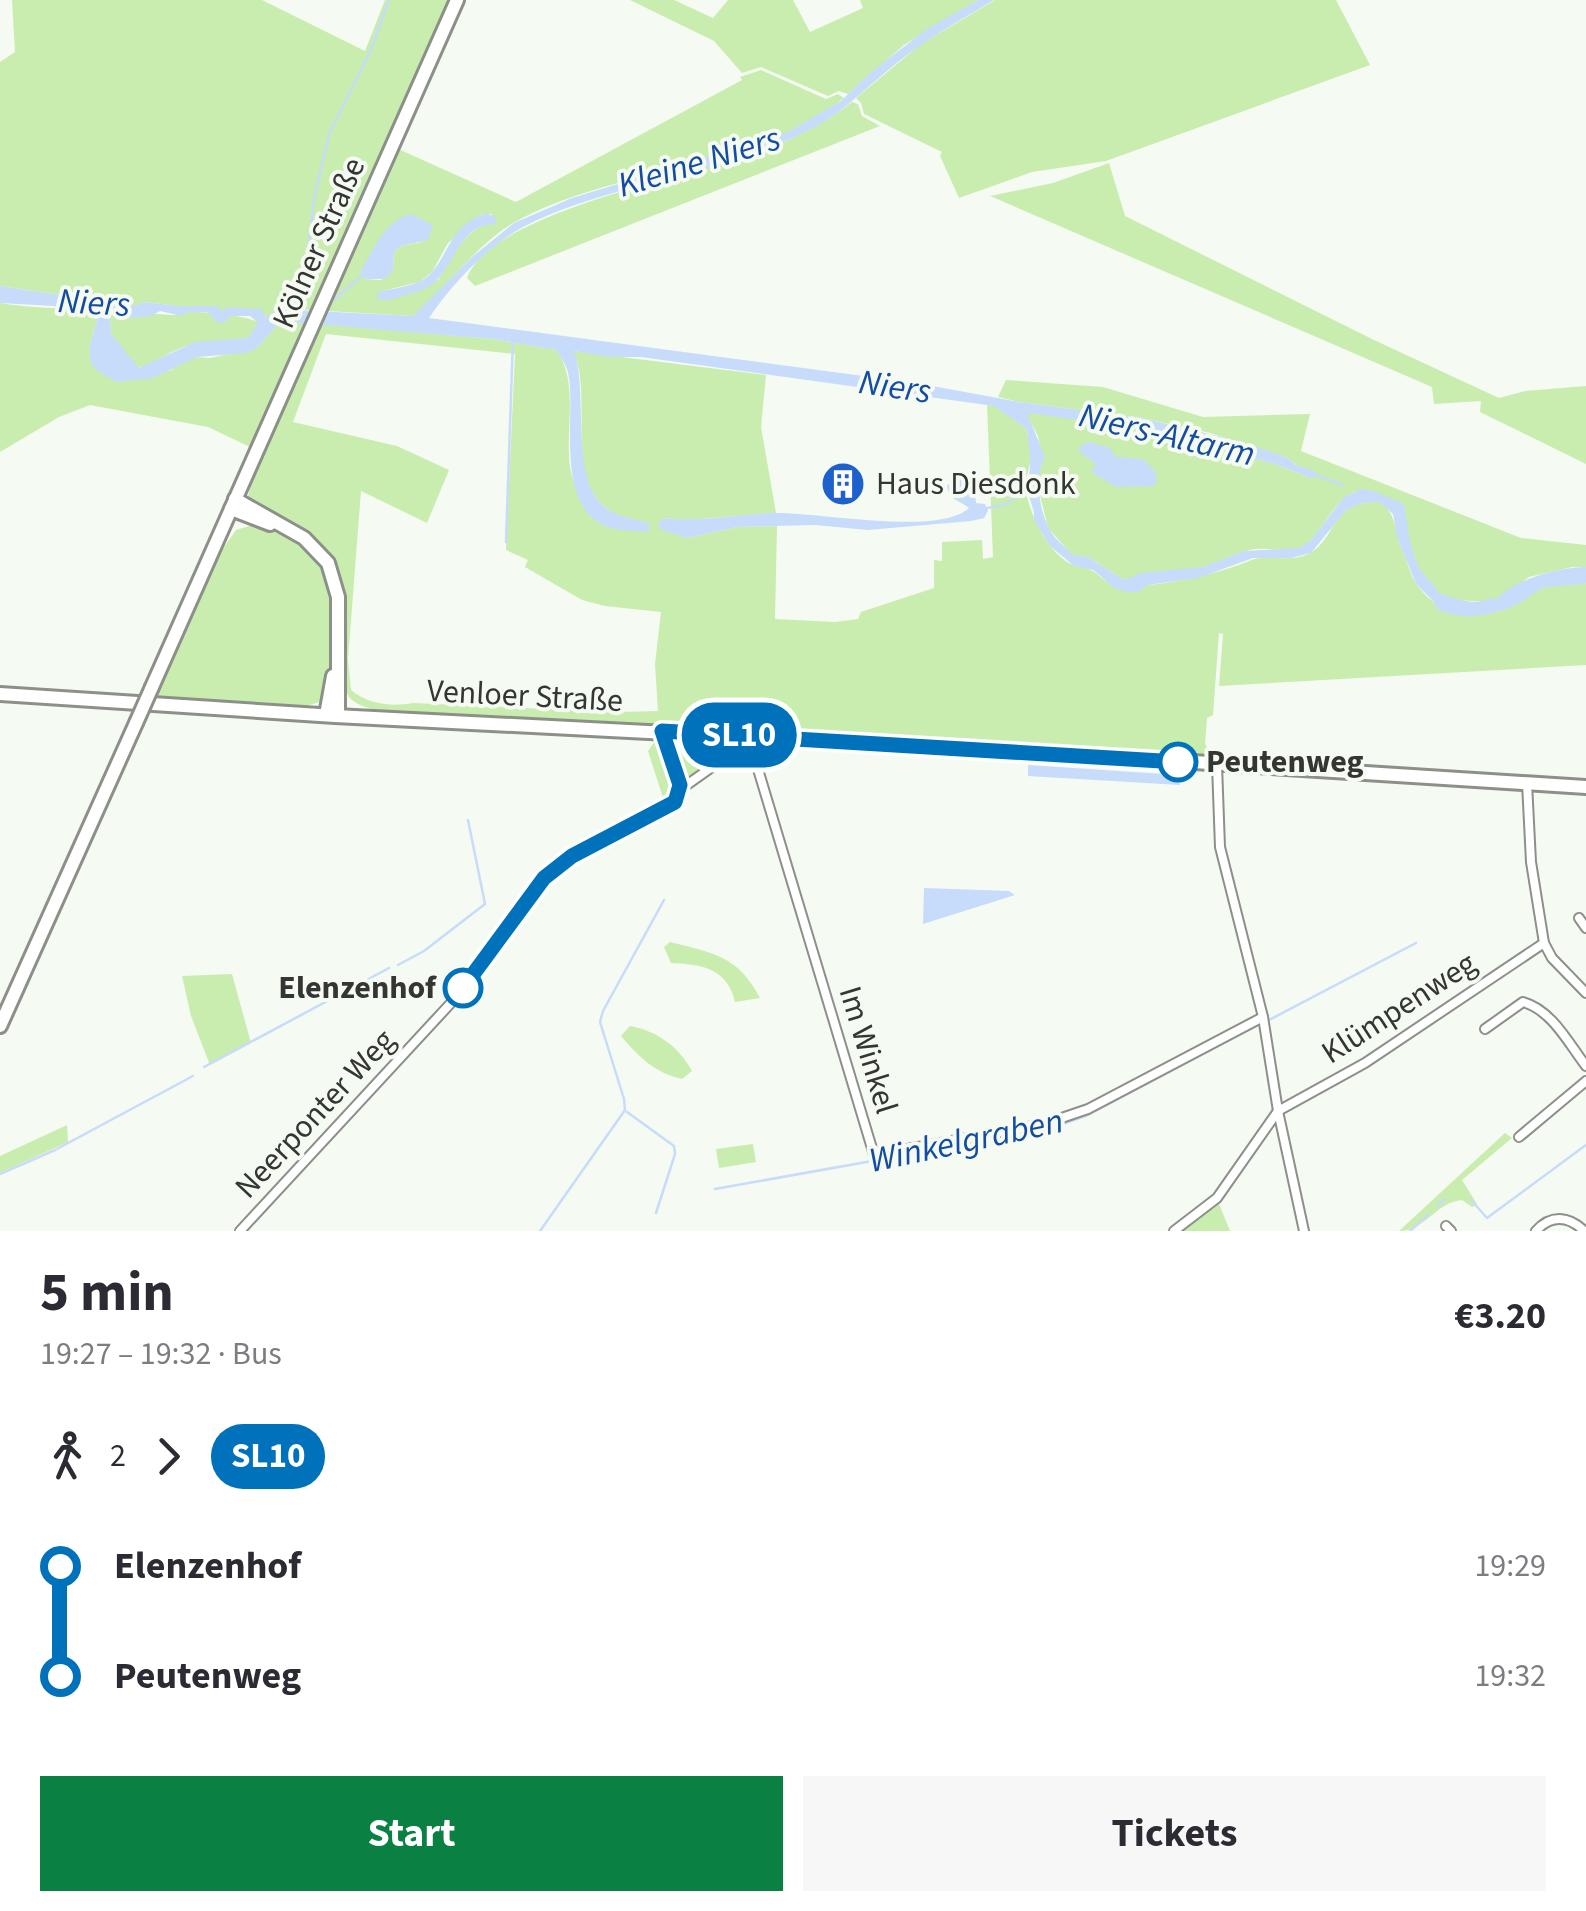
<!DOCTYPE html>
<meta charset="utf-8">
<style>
body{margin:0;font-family:"Source Sans 3",sans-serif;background:#f7f7f7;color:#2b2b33;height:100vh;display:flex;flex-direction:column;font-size:38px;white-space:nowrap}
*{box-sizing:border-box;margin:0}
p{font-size:32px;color:#7c7c81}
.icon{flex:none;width:55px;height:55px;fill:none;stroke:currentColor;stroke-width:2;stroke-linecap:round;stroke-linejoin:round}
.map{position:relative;height:1231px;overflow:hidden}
.side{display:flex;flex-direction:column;background:#fff;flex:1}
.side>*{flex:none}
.badge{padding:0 20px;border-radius:32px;font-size:35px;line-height:65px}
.map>.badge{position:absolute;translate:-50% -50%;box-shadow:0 0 0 5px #fff}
.legs{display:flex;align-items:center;gap:15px;height:110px;padding:0 40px;font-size:32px}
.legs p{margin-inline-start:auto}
.head{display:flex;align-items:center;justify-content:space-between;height:170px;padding:0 40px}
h1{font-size:55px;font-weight:700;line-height:75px}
.button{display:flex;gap:20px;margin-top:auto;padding:20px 40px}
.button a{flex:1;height:115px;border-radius:0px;background:#0b8043;color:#fff;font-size:40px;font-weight:700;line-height:115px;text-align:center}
.button a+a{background:#f7f7f7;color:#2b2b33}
ul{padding:0 40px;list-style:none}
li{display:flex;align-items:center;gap:35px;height:110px;font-size:38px}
li i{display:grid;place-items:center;width:15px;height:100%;margin:0 12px;background:currentColor}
li i::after{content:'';width:25px;height:25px;margin:-12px;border:8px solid;border-radius:50%;background:#fff}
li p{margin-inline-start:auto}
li:first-child i{background:linear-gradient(#0000 50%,currentColor 0)}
li:last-child i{background:linear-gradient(currentColor 50%,#0000 0)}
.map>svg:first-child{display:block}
.green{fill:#c9edaf;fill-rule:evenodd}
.water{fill:#c7dbfb;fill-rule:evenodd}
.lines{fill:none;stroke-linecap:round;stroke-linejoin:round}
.stream{stroke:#c7dbfb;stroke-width:2.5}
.street-casing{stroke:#8c9089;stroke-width:12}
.primary-casing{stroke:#8c9089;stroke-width:18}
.street{stroke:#fff;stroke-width:8}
.primary{stroke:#fff;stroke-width:12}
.primary-bridge-casing{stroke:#8c9089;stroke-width:18;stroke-linecap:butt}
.primary-bridge{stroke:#fff;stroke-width:12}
.line-1-casing{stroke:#fff;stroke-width:22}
.line-1{stroke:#0072bc;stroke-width:15}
.stop-1-dot{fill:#fff;stroke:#0072bc;stroke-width:5}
.labels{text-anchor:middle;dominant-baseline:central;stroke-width:8;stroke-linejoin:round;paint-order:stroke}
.street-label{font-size:32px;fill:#343633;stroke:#f5faf2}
.poi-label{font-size:32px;fill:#343633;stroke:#f5faf2;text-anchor:start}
.stop-label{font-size:32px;font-weight:bold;fill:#343633;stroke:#f5faf2;text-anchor:start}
.water-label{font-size:35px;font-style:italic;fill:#144ba3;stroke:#f5faf2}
</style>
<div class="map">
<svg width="1586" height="1231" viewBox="0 0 1586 1231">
<rect width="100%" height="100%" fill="#f5faf2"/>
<g class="green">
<path d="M12,0h250l103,51 20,-51h67l-141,310 -34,-1 -9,9 -47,-7 -4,-5h-38l-35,-4 -10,4 -134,-20v-224l15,-10z"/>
<path d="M630,0h44l39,18 15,-18h65l17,32 53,-24 -3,-8h118l-74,45 -56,49 -9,-3 -11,5 -67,-29 -19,6 -28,-32z"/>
<path d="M995,0h341l34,65 -264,96 -74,11 -73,26 -19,-42 2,-4 -78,-38 -3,-11 -5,-5 65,-54z"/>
<path d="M761,70l65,29 12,-5 6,4c-93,75 -227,67 -329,124 -40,23 -67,65 -102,94l-86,-5 69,-163 120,54 226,-122 -2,-3zM482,214h10l-4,10c-25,7 -37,35 -50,56l-59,12 40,-10 13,-10 16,-29zM433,225l-12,17 -20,4 -7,6 -1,19 -12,9 -16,-1 -5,-8z"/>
<path d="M852,102l6,2 4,12 18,10 -405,160 -8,-8c23,-66 232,-104 297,-128 32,-12 61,-27 88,-48z"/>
<path d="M1109,163l16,53 249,124 125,58 26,-7 61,-5v78l-106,-52 1,-11 -47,3 -2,-17 -442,-191 63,-13z"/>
<path d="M0,303c31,5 61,5 92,7l6,7 -8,27 26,38 55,-12 10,-8 16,-5 13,1 47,-10 21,-25h27l-55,124 -42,-20 -118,-22 -31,12 -59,35z"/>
<path d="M109,308c21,3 43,6 64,7 3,0 13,-3 16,-3 11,-1 61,4 70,11l-11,15c-22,3 -44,2 -65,9 -15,6 -29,16 -45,21l-27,-34z"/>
<path d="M321,324l172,15 64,11c22,35 8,78 13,117 3,19 13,35 22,51l57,14 -1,-9c-14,-4 -32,-6 -43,-16 -41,-33 -11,-111 -32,-156l193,24 -5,52 15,86 -89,7 -23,-2 23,20 50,-11 40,-1 -2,93 60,3 23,-3 3,-7 73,-24v-28l8,1v-19l40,-2 1,19 10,-2 -6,-152 8,1 32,23c0,8 4,15 4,23 0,15 -8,30 -4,45 6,23 23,58 46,68 5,2 10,2 15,4 10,3 15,13 26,15 34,7 104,-10 135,-23 18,-8 42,3 61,-8 28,-16 20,-53 69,-51 19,11 14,29 23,47 5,11 8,26 15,36 28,37 66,36 104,17 7,-4 13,-10 19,-13 12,-6 32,-3 46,-6v82l-367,21 4,-52 -4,-1 -6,82 -6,3 -2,26 5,7 -1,6 -112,-9 -91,2 -276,-16 -12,26 -38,25 -5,17 -9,5 -18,-56 14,-20 -265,-18c-15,-3 -33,-3 -45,-13 -22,-18 0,-103 -18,-137 -17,-30 -52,-43 -81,-59l-5,-8 4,-16zM326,334l189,20 -9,196 22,10 -3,7 57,33 23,6 56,6 -6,52 3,47 -40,1 -205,-9c-21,4 -46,1 -62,-13l-3,-31 13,-168 66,32 22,-53 -52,-24 -104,-24z"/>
<path d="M1006,380l97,7 100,30 107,-3 -9,37 220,87 65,7v22h-14l-43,10 -34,25 -44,-2 -14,-8c-3,-9 -11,-11 -16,-20 -7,-12 -16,-43 -15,-58 -13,-9 -29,-27 -46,-24 -26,5 -41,51 -60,58 -16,5 -33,-2 -51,2 -17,4 -33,14 -50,18 -25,5 -51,2 -75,12l-36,-23 -15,-1 -25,-28 -10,-41 3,-35 -3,-16 -11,-21 3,-3 140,22 105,30 38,15 -25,-21 -78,-25 -69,-15 -122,-16 -21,-5z"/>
<path d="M256,524c17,6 35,10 50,22 39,31 30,113 17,155l-20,6 -149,-9 63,-141 19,-27z"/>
<path d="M670,942c44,11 68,14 90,56l-25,4c-7,-33 -33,-38 -64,-39l-7,-16z"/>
<path d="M232,974l19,69 -41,22 -19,-49 -9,-40z"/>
<path d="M630,1026c27,5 48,20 62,45l-10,8c-27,-6 -43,-22 -61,-43z"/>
<path d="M67,1125l1,17 -68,31v-17z"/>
<path d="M1505,1133l7,5 -50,42 15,24 -5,3 -10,-7c-26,2 -37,31 -63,31z"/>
<path d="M753,1144l3,18 -37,6 -3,-19z"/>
<path d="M1217,1199l13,32h-54z"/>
</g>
<g class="water">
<path d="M978,0h16c-33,20 -66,38 -96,62 -27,21 -52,48 -83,65 -88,47 -191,53 -280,94 -42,19 -81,60 -106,97l487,65 103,19 122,16 98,23 49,17 8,7 21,7 -4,7 -38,-15 -105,-30 -140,-21 -2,2 17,42c-11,19 -6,54 5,73 5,10 16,17 23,25l15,2 36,23 16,-7 63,-6 41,-16 55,-3 11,-7 35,-45 16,-7 13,2 30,13c4,22 6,51 19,69 5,8 11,10 15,19 14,7 39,15 54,5l3,4c17,-21 63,-34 91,-34v16c-13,3 -26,2 -39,4 -10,2 -18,11 -27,16 -26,12 -56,19 -83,6l-3,-7 -18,-18 -19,-47 -4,-23 -14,-12 -17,1 -16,7 -35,43 -20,5h-38l-55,20 -51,7 -9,7h-10l-12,-3 -23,-19 -19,-4 -24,-20 -16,-26v-8l-8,-25c7,-19 3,-38 1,-58l-33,-23 -353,-49h-32l-35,-6c15,43 -5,128 31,156 12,10 29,12 44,16v9c-15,-2 -32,0 -46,-7 -47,-22 -28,-107 -34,-147 -1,-11 -7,-19 -13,-28l-63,-11 -205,-17 -10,2 -21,24 -10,5 -50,4 -44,21 -37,4 -20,-12 -6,-8v-18l8,-27 -6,-6 -24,1 -14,-6 -54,-3v-17l134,20 10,-4 35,4h39l3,5 8,-4 33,2 4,9 10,-9 137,7 59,-59 42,-34 58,-25 216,-66 53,-31 30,-29 56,-43zM109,308l6,1 5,10 31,-3 9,-5 22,5 6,-4h19l10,10 6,1 8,-7h19l8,7 -10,15 -53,4 -56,26 -28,-34z"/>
<path d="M486,213l10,4 -1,7c-35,1 -39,38 -60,58 -8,7 -18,10 -29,13 -11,3 -19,8 -30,3l3,-6c17,-4 41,-6 53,-20 21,-25 17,-45 54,-59z"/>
<path d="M411,214l22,11 -5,15 -27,6 -7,6 -1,19 -9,8h-19l-5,-7c13,-21 25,-52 51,-58z"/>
<path d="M1090,442l20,6 6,9 27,2 12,12 2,10 -4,5 -37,1 -25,-15 5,-7 -18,-15 5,-6z"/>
<path d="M973,472l3,31 9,1 3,7 -4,7 -13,3 -103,9 -53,-5 -78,2 -50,11 -28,-9v-7l5,-4c36,4 71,-3 108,-5 44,-2 166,24 197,-5 -11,-9 -18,-6 -22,-22l11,-13z"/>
<path d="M1028,765l150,10 2,10 -152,-9z"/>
<path d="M924,888l85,3 6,4 -92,29z"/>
</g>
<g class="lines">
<g class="stream">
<path d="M330,303l33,-28"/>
<path d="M301,312l13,-113 15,-65 41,-82 19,-52"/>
<path d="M1315,475l28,10"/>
<path d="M987,508l17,-3 11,-7"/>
<path d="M506,542l7,-204"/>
<path d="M398,965l26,-14 61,-47 -17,-84"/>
<path d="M1269,1020l147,-77"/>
<path d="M204,1067l185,-99"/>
<path d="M627,1112l47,34 1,8 -19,59"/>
<path d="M0,1174l55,-24 138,-74"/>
<path d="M715,1189l331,-59 42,-15 168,-89"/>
<path d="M1471,1200l16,18 99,-73"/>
<path d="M1437,1206l8,-7"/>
<path d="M540,1231l85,-121 -1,-11 -24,-77 3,-11 61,-111"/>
<path d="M1410,1231l19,-17"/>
</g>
<defs>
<g id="street">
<path d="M1217,765l3,82 43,170 15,94 26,120"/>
<path d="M1527,783l4,79 13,81 8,15 34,35"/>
<path d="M680,785l8,-1 48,-34 18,6 120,399 170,-31 44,-15 175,-92"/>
<path d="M1579,918l7,10"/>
<path d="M1485,1029l38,-27c29,8 46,42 63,64"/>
<path d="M1519,1137l67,-56"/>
<path d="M1446,1226l5,5"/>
<path d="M240,1231l210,-227 95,-126 27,-21 103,-55 5,-17 -18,-54"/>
<path d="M1174,1231l43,-33 61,-87 87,-48 179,-120"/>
<path d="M1536,1231c15,-17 33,-15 48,0"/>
</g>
<g id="primary">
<path d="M235,499l69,39 24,25 10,34v119"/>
<path d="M231,509l39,15"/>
<path d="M152,687l305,-687"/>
<path d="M0,694l335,22 686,35 565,36"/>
<path d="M326,715l7,-39"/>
<path d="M0,1026l136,-303"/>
</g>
</defs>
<use href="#street" class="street-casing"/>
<use href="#primary" class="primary-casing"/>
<use href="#street" class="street"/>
<use href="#primary" class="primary"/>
<defs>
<path id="primary-bridge" d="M136,723l16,-36"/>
</defs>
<use href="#primary-bridge" class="primary-bridge-casing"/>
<use href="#primary-bridge" class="primary-bridge"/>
</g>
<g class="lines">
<defs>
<path id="line-1" d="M463,988l81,-110 28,-22 103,-54 5,-17 -18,-54 516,31"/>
</defs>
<use href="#line-1" class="line-1-casing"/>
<use href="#line-1" class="line-1"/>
</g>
<defs>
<symbol id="building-disc" viewBox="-11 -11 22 22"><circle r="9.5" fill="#1e61cd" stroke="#f5faf2"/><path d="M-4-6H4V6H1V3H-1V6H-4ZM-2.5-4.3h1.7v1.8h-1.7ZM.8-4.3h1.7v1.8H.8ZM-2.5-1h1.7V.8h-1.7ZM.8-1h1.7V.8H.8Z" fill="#fff"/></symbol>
</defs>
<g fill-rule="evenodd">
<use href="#building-disc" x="818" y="459" width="50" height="50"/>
</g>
<g class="stop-1-dot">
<circle cx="1178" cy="762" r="18"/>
<circle cx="463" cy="988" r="18"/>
</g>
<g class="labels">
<g class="street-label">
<text transform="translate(319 243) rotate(-66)">Kölner Straße</text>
<text transform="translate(525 696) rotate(3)">Venloer Straße</text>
<text transform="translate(1399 1008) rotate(-33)">Klümpenweg</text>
<text transform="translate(868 1050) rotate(73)">Im Winkel</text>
<text transform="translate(315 1114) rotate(-47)">Neerponter Weg</text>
</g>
<g class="poi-label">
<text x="876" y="484">Haus Diesdonk</text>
</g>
<g class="stop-label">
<text x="1206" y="762">Peutenweg</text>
<text x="436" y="988" text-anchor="end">Elenzenhof</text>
</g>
<g class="water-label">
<text transform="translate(699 162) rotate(-17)">Kleine Niers</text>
<text transform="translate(94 303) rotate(3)">Niers</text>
<text transform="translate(895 387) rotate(8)">Niers</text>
<text transform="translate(1167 435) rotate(13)">Niers-Altarm</text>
<text transform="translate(966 1141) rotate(-12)">Winkelgraben</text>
</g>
</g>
</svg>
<b class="badge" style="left:739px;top:735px;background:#0072bc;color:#fff">SL10</b>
</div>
<section class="side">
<div class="head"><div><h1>5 min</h1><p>19:27 – 19:32 · Bus</p></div><b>€3.20</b></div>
<div class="legs"><svg class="icon" aria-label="walk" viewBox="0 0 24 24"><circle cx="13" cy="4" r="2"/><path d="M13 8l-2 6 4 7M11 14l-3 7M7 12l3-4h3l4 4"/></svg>2<svg class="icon" aria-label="forward" viewBox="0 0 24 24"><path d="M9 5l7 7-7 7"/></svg><b class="badge" style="background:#0072bc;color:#fff">SL10</b></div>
<ul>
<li><i style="color:#0072bc"></i><b>Elenzenhof</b><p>19:29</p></li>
<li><i style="color:#0072bc"></i><b>Peutenweg</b><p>19:32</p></li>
</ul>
<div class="button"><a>Start</a><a>Tickets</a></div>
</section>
